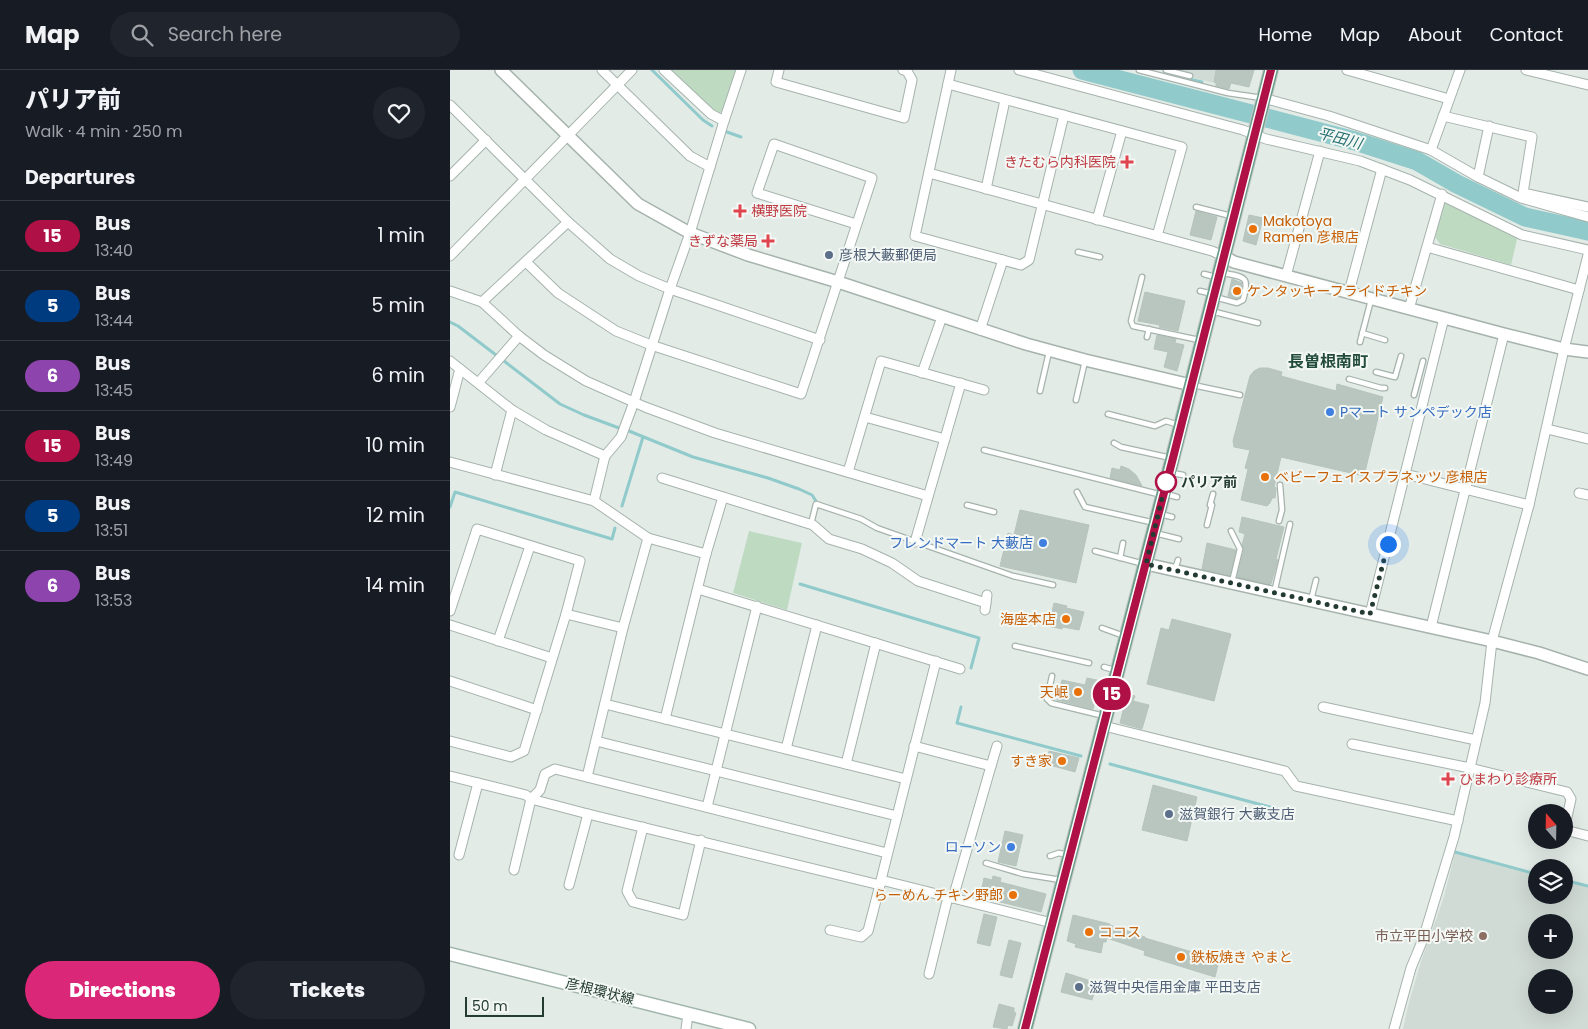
<!DOCTYPE html>
<meta charset="utf-8">
<style>
body{margin:0;font-family:Poppins,"Noto Sans JP",sans-serif;background:#20242c;color:#f1f3f6;height:100vh;display:flex;flex-direction:column;font-size:19px;white-space:nowrap}
*{box-sizing:border-box;margin:0}
p{font-size:16px;color:#9ea1a6}
.icon{flex:none;width:28px;height:28px;fill:none;stroke:currentColor;stroke-width:2;stroke-linecap:round;stroke-linejoin:round}
.map{position:relative;flex:1;overflow:hidden}
.details{display:flex;flex-direction:column;background:#171b24;width:450px}
.details>*{flex:none}
.badge{padding:0 10px;border-radius:16px;font-size:18px;line-height:32px}
.needle{width:32px;rotate:340deg}
.controls{position:absolute;left:1078px;top:734px;display:grid;gap:10px}
.controls a{display:grid;place-items:center;width:45px;height:45px;border-radius:50%;background:#171b24;box-shadow:0 5px 20px #0002;font-size:25px}
.scale{position:absolute;left:15px;bottom:12px;width:79px;box-sizing:border-box;padding-left:5px;border:2px solid #243b32;border-top:0;font-size:14px;line-height:18px;white-space:nowrap;color:#243b32;-webkit-text-stroke:4px #f3f8f5;paint-order:stroke}
.you{position:absolute;width:25px;height:25px;margin:-12px;border:4px solid #fff;border-radius:50%;background:#1a73e8;box-shadow:0 0 0 8px #1a73e833}
.map>.badge{position:absolute;translate:-50% -50%;box-shadow:0 0 0 2px #fff}
h2{padding:0 25px;font-size:19px;line-height:45px}
.round{display:grid;place-items:center;flex:none;width:52px;height:52px;border-radius:26px;background:#20242c}
.headline{display:flex;align-items:center;justify-content:space-between;height:85px;padding:0 25px}
h1{font-size:24px;font-weight:800;line-height:38px}
.primary-button{display:flex;gap:10px;margin-top:auto;padding:10px 25px}
.primary-button a{flex:1;height:58px;border-radius:30px;background:#db2777;color:#fff;font-size:20px;font-weight:800;line-height:58px;text-align:center}
.primary-button a+a{background:#20242c;color:#f1f3f6}
ul{padding:0;list-style:none}
li{display:flex;align-items:center;gap:15px;height:70px;padding:0 25px;border-top:1px solid #363941}
li div{flex:1}
li b{display:block;font-size:19px}
li em{font-style:normal}
li .badge{min-width:55px;font-weight:700;text-align:center}
header{display:flex;align-items:center;gap:30px;box-sizing:border-box;height:70px;padding:0 25px;background:#171b24;border-bottom:1px solid #363941}
header strong{font-size:24px}
nav{display:flex;gap:28px;margin-inline-start:auto;font-size:18px}
.search{width:350px;height:45px;background:#20242c;display:flex;align-items:center;gap:12px;box-sizing:border-box;padding:0 18px;border-radius:28px;color:#9ea1a6;font-size:19px}
main{display:flex;flex:1;min-height:0}
.map>svg:first-child{display:block}
.built{fill:#d1dbd5;fill-rule:evenodd}
.green{fill:#bedbc2}
.lines{fill:none;stroke-linecap:round;stroke-linejoin:round}
.stream{stroke:#90cacb;stroke-width:3}
.river{stroke:#90cacb;stroke-width:19}
.building{fill:#b9c6bf;stroke:#b6c4bd}
.service-casing{stroke:#a6b3ad;stroke-width:7}
.minor-casing{stroke:#a6b3ad;stroke-width:11}
.tertiary-casing{stroke:#a6b3ad;stroke-width:14}
.secondary-casing{stroke:#a2b6ad;stroke-width:15}
.primary-casing{stroke:#c2c8c6;stroke-width:16}
.service{stroke:#fff;stroke-width:4.5}
.minor{stroke:#fff;stroke-width:9}
.tertiary{stroke:#fff;stroke-width:11}
.secondary{stroke:#fff;stroke-width:12}
.primary{stroke:#6c9d8a;stroke-width:14}
.line-casing{stroke:#fff;stroke-width:11}
.line{stroke:#af1147;stroke-width:8}
.walk{stroke:#243b32;stroke-width:5;stroke-dasharray:0 9}
.health-dot{fill:#e0444e;stroke:#f3f8f5;stroke-width:2}
.food-dot{fill:#e8710a;stroke:#f3f8f5;stroke-width:2}
.service-dot{fill:#5c6f8a;stroke:#f3f8f5;stroke-width:2}
.shop-dot{fill:#3f7fe0;stroke:#f3f8f5;stroke-width:2}
.stop-dot{fill:#fff;stroke:#af1147;stroke-width:2.5}
.education-dot{fill:#8d6e63;stroke:#f3f8f5;stroke-width:2}
.labels{text-anchor:middle;dominant-baseline:central;stroke-width:4;stroke-linejoin:round;paint-order:stroke}
.health-label{font-size:14px;fill:#be3a42;stroke:#f3f8f5;text-anchor:end}
.food-label{font-size:14px;fill:#c56008;stroke:#f3f8f5;text-anchor:start}
.service-label{font-size:14px;fill:#4e5e75;stroke:#f3f8f5;text-anchor:start}
.shop-label{font-size:14px;fill:#366cbe;stroke:#f3f8f5;text-anchor:end}
.stop-label{font-size:14px;font-weight:bold;fill:#243b32;stroke:#f3f8f5;text-anchor:start}
.education-label{font-size:14px;fill:#785e54;stroke:#f3f8f5;text-anchor:end}
.street-label{font-size:14px;fill:#243b32;stroke:#f3f8f5}
.water-label{font-size:15px;font-style:italic;fill:#246f72;stroke:#f3f8f5}
.quarter-label{font-size:16px;font-weight:bold;fill:#224b3c;stroke:#f3f8f5}
</style>
<header>
<strong>Map</strong>
<div class="search"><svg class="icon" aria-label="search" viewBox="0 0 24 24"><circle cx="10" cy="10" r="6"/><path d="M15 15l6 6"/></svg>Search here</div>
<nav><a>Home</a><a>Map</a><a>About</a><a>Contact</a></nav>
</header>
<main>
<section class="details">
<div class="headline"><div><h1>パリア前</h1><p>Walk · 4 min · 250 m</p></div><a class="round"><svg class="icon" aria-label="heart" viewBox="0 0 24 24"><path d="M12 20l-8-8c-3-5 5-10 8-4 3-6 11-1 8 4z"/></svg></a></div>
<h2>Departures</h2>
<ul>
<li><span class="badge" style="background:#af1147;color:#fff">15</span><div><b>Bus</b><p>13:40</p></div><em>1 min</em></li>
<li><span class="badge" style="background:#003b80;color:#fff">5</span><div><b>Bus</b><p>13:44</p></div><em>5 min</em></li>
<li><span class="badge" style="background:#8e44ad;color:#fff">6</span><div><b>Bus</b><p>13:45</p></div><em>6 min</em></li>
<li><span class="badge" style="background:#af1147;color:#fff">15</span><div><b>Bus</b><p>13:49</p></div><em>10 min</em></li>
<li><span class="badge" style="background:#003b80;color:#fff">5</span><div><b>Bus</b><p>13:51</p></div><em>12 min</em></li>
<li><span class="badge" style="background:#8e44ad;color:#fff">6</span><div><b>Bus</b><p>13:53</p></div><em>14 min</em></li>
</ul>
<div class="primary-button"><a>Directions</a><a>Tickets</a></div>
</section>
<div class="map">
<svg width="1138" height="959" viewBox="0 0 1138 959">
<rect width="100%" height="100%" fill="#e3ebe7"/>
<g class="built">
<path d="M711,0h55l-2,13z"/>
<path d="M1005,783l81,20v22h28v-15l24,6v143h-185l5,-23 14,-48 21,-58zM1086,852h28v28h-28zM1086,908h28v27h-28z"/>
</g>
<g class="green">
<path d="M222,0h64l-13,41 -6,3z"/>
<path d="M997,131l71,34 -7,30 -71,-21 -5,-7 9,-34z"/>
<path d="M299,461l53,12 -15,67 -54,-17z"/>
</g>
<g class="lines">
<g class="stream">
<path d="M202,0l51,50 9,6"/>
<path d="M739,9l13,3"/>
<path d="M277,62l14,5"/>
<path d="M0,252l8,4 38,29"/>
<path d="M54,291l56,43 24,11 35,13"/>
<path d="M179,361l64,26 75,21 31,11 13,6 4,6"/>
<path d="M172,436l21,-69"/>
<path d="M0,437l5,-15 157,47 3,-11"/>
<path d="M350,514l179,54 -8,30"/>
<path d="M511,637l-4,16 124,33"/>
<path d="M660,694l171,46"/>
<path d="M1005,782l81,22"/>
<path d="M1114,810l24,6"/>
</g>
<path class="river" d="M632,0l273,71 62,20 40,23 68,33 63,14"/>
</g>
<g class="building">
<path d="M766,0h38l-5,17 -18,-4 -2,6 -13,-3v-3l-2,-1z"/>
<path d="M746,141l21,6 -6,23 -21,-5z"/>
<path d="M799,145l14,3 -7,27 -13,-4z"/>
<path d="M782,209l10,4 -2,14 -3,2 -9,-3z"/>
<path d="M695,222l40,9 -7,30 -19,-4 1,-2 -22,-4z"/>
<path d="M707,265l19,4 -1,4 9,2 -7,26 -13,-4 4,-15 -14,-3z"/>
<path d="M810,298h8l14,4 -1,4 55,15 1,-7 46,13 -19,79 -83,-19 -7,30 2,1v2l-1,8h-3l-2,5 -3,3 -26,-6 7,-31 -3,-1 5,-18 -16,-3 -1,-6 17,-65 4,-5z"/>
<path d="M671,396l8,3 7,6 6,11 -32,-8 2,-10 8,2z"/>
<path d="M570,440l69,15 -13,58 -76,-17 8,-33 6,2z"/>
<path d="M792,447l42,10 -8,32 2,1 -7,24 -34,-7 7,-27 -2,-5 3,-11 -6,-2z"/>
<path d="M757,473l29,7 -6,25 -28,-6z"/>
<path d="M604,533l13,3 -1,2 18,4 -5,18 -16,-3 -1,2 -13,-3z"/>
<path d="M722,549l59,15 -17,67 -67,-17 14,-56 8,2z"/>
<path d="M637,608l14,3 -8,28 -36,-9 5,-20 23,5z"/>
<path d="M677,624l8,2 -2,5 16,4 -7,24 -22,-6z"/>
<path d="M599,681l30,7 -4,14 -29,-8z"/>
<path d="M703,715l44,12 -10,44 -45,-11z"/>
<path d="M555,761l18,4 -7,31 -18,-4z"/>
<path d="M543,806l8,2 -1,4 46,12 -5,18 -61,-15 4,-19 8,2z"/>
<path d="M534,844l13,3 -7,29 -13,-3z"/>
<path d="M623,845l37,9v1l35,12v1l74,22 -4,17 -71,-22 1,-4 -38,-13 -1,4h-3l-2,11 -26,-6 1,-3 -9,-3z"/>
<path d="M559,870l12,3 -9,35 -12,-3z"/>
<path d="M616,903l31,10 -5,17 -31,-8z"/>
<path d="M549,934l15,4v4l2,1 -4,13 -4,-1 -1,4 -14,-2z"/>
</g>
<g class="lines">
<defs>
<g id="service">
<path d="M689,0l89,23 34,5"/>
<path d="M716,0l24,6"/>
<path d="M746,137l35,9"/>
<path d="M628,182l22,5"/>
<path d="M754,204l11,3"/>
<path d="M692,207l-11,44 2,5 66,14"/>
<path d="M750,221l13,3"/>
<path d="M765,227l22,6 6,-3c7,-24 2,-23 -20,-27"/>
<path d="M761,241l47,12"/>
<path d="M912,263l23,7"/>
<path d="M697,267l2,-8"/>
<path d="M910,272l11,-42"/>
<path d="M926,302l19,5 6,-21"/>
<path d="M899,309l32,9h4"/>
<path d="M743,315l47,10"/>
<path d="M590,321l9,-39"/>
<path d="M964,325l9,-34"/>
<path d="M626,330l9,-39"/>
<path d="M658,344l47,12 11,-5 13,4"/>
<path d="M664,373l7,4 50,11"/>
<path d="M534,380l178,45"/>
<path d="M722,403l11,2"/>
<path d="M627,422l8,15 70,16"/>
<path d="M716,424l11,3"/>
<path d="M517,435l27,7"/>
<path d="M760,435l3,-11"/>
<path d="M710,444l12,3"/>
<path d="M829,451l3,-11 -2,-25"/>
<path d="M361,454l5,-20 45,15 16,9 136,48 40,9"/>
<path d="M757,455l5,-20"/>
<path d="M781,461l9,18 -8,33"/>
<path d="M705,463l24,6"/>
<path d="M645,481l49,13"/>
<path d="M670,488l3,-15"/>
<path d="M725,499l3,-9"/>
<path d="M824,523l16,-69"/>
<path d="M861,530l5,-20"/>
<path d="M652,558l22,8"/>
<path d="M565,576l74,17"/>
<path d="M654,597l13,4"/>
<path d="M602,606l-5,23 4,4 53,13"/>
<path d="M600,786l9,-3 9,2"/>
<path d="M536,793l37,11 38,6"/>
</g>
<g id="minor">
<path d="M152,0l88,86 20,11"/>
<path d="M214,0l47,44 13,7"/>
<path d="M329,0l-3,12 128,36 8,-38 -5,-9 -4,-1"/>
<path d="M501,0l-36,166 106,29 8,-5 35,-145"/>
<path d="M569,0l224,60 23,9 94,22 50,19 112,55 66,15"/>
<path d="M897,0l102,29"/>
<path d="M1076,0l62,15"/>
<path d="M498,14l234,63 -25,89"/>
<path d="M813,28l66,18 102,34 47,27 43,21 67,19"/>
<path d="M0,35l118,117 42,37 29,17 31,13 150,51"/>
<path d="M993,46l89,21 -9,56 65,14"/>
<path d="M981,80l29,-80"/>
<path d="M479,103l283,78 11,5"/>
<path d="M0,106l36,-36"/>
<path d="M1028,107l11,-51"/>
<path d="M536,119l19,-89"/>
<path d="M647,150l25,-89"/>
<path d="M977,177l152,43"/>
<path d="M0,186l182,-186"/>
<path d="M76,192l32,31 58,38 35,14 150,49 71,-216 -98,-34 -17,49 99,31"/>
<path d="M836,206l34,-125"/>
<path d="M0,221l32,11 37,34 25,19 42,26 59,26 70,26 213,63"/>
<path d="M899,222l33,-123"/>
<path d="M32,232l86,-80"/>
<path d="M959,239l33,-115"/>
<path d="M530,260l23,-70"/>
<path d="M0,291l62,49 34,20 59,26"/>
<path d="M472,303l20,-56"/>
<path d="M29,312l40,-46"/>
<path d="M0,337l10,-38"/>
<path d="M415,347l80,22"/>
<path d="M1097,359l41,10"/>
<path d="M0,392l144,39 54,37 58,16"/>
<path d="M398,402l33,-111 103,29"/>
<path d="M955,404l124,31"/>
<path d="M45,405l17,-65"/>
<path d="M212,408l151,47 16,14 33,10 30,14 26,18 68,22"/>
<path d="M1129,423l9,2"/>
<path d="M144,431l11,-45 16,-19 13,-35 36,-113 20,-56 34,-112 17,-51"/>
<path d="M465,472l46,-159"/>
<path d="M248,519l262,80"/>
<path d="M535,540l2,-15"/>
<path d="M0,541l27,-82 103,32 -14,53 -42,137 -13,6 -61,-16"/>
<path d="M116,544l57,14"/>
<path d="M920,544l74,-296"/>
<path d="M0,555l102,33"/>
<path d="M981,557l73,-293"/>
<path d="M48,571l32,-95"/>
<path d="M486,591l-55,219 171,43"/>
<path d="M0,611l87,29"/>
<path d="M155,634l301,75"/>
<path d="M873,637l153,33"/>
<path d="M215,649l41,-165 17,-57"/>
<path d="M654,656l181,45 11,15 162,35"/>
<path d="M146,671l301,75"/>
<path d="M902,674l118,24 97,24 4,7 -6,27 4,5 19,5"/>
<path d="M464,676l77,20 -38,132"/>
<path d="M336,679l31,-124"/>
<path d="M396,694l30,-121"/>
<path d="M541,696l6,-20"/>
<path d="M0,706l76,19 5,4 57,15 292,71"/>
<path d="M137,707l36,-149 25,-90"/>
<path d="M257,737l50,-201"/>
<path d="M193,757l-16,64 6,11 50,13 18,-75"/>
<path d="M9,785l19,-72"/>
<path d="M64,800l17,-71 9,-9 5,-16 10,-5 332,84"/>
<path d="M119,815l19,-71"/>
<path d="M380,860l31,7 7,-6 13,-50"/>
<path d="M479,904l19,-77"/>
<path d="M236,959l2,-15"/>
<path d="M944,959l17,-61 12,-29 31,-102 31,-134 7,-62 37,-136 35,-156 24,-94"/>
</g>
<g id="tertiary">
<path d="M51,0l137,134 52,29 58,22 90,27 188,62 59,16 106,25"/>
<path d="M773,186l11,6 270,72 60,15 24,3"/>
<path d="M696,494l346,77 47,12 49,16"/>
</g>
<path id="secondary" d="M0,884l299,75"/>
<path id="primary" d="M575,959l144,-557 102,-402"/>
</defs>
<use href="#service" class="service-casing"/>
<use href="#minor" class="minor-casing"/>
<use href="#tertiary" class="tertiary-casing"/>
<use href="#secondary" class="secondary-casing"/>
<use href="#primary" class="primary-casing"/>
<use href="#service" class="service"/>
<use href="#minor" class="minor"/>
<use href="#tertiary" class="tertiary"/>
<use href="#secondary" class="secondary"/>
<use href="#primary" class="primary"/>
</g>
<g class="lines">
<defs>
<path id="line" d="M575,959l148,-571 98,-388"/>
</defs>
<use href="#line" class="line-casing"/>
<use href="#line" class="line"/>
<path class="walk" d="M716,412l-20,82 224,50 18,-70"/>
</g>
<g class="health-dot">
<path d="M674.5 84.5h5v5h5v5h-5v5h-5v-5h-5v-5h5z"/>
<path d="M287.5 133.5h5v5h5v5h-5v5h-5v-5h-5v-5h5z"/>
<path d="M315.5 163.5h5v5h5v5h-5v5h-5v-5h-5v-5h5z"/>
<path d="M995.5 701.5h5v5h5v5h-5v5h-5v-5h-5v-5h5z"/>
</g>
<g class="food-dot">
<circle cx="803" cy="159" r="5"/>
<circle cx="787" cy="221" r="5"/>
<circle cx="815" cy="407" r="5"/>
<circle cx="616" cy="549" r="5"/>
<circle cx="628" cy="622" r="5"/>
<circle cx="612" cy="691" r="5"/>
<circle cx="563" cy="825" r="5"/>
<circle cx="639" cy="862" r="5"/>
<circle cx="731" cy="887" r="5"/>
</g>
<g class="service-dot">
<circle cx="379" cy="185" r="5"/>
<circle cx="719" cy="744" r="5"/>
<circle cx="629" cy="917" r="5"/>
</g>
<g class="shop-dot">
<circle cx="880" cy="342" r="5"/>
<circle cx="593" cy="473" r="5"/>
<circle cx="561" cy="777" r="5"/>
</g>
<circle class="stop-dot" cx="716" cy="412" r="10"/>
<circle class="education-dot" cx="1033" cy="866" r="5"/>
<g class="labels">
<g class="health-label">
<text x="666" y="92">きたむら内科医院</text>
<text x="301" y="141" text-anchor="start">横野医院</text>
<text x="308" y="171">きずな薬局</text>
<text x="1009" y="709" text-anchor="start">ひまわり診療所</text>
</g>
<g class="food-label">
<text x="813" y="151">Makotoya<tspan x="813" dy="16">Ramen 彦根店</tspan></text>
<text x="797" y="221">ケンタッキーフライドチキン</text>
<text x="825" y="407">ベビーフェイスプラネッツ 彦根店</text>
<text x="606" y="549" text-anchor="end">海座本店</text>
<text x="618" y="622" text-anchor="end">天岷</text>
<text x="602" y="691" text-anchor="end">すき家</text>
<text x="553" y="825" text-anchor="end">らーめん チキン野郎</text>
<text x="649" y="862">ココス</text>
<text x="741" y="887">鉄板焼き やまと</text>
</g>
<g class="service-label">
<text x="389" y="185">彦根大藪郵便局</text>
<text x="729" y="744">滋賀銀行 大藪支店</text>
<text x="639" y="917">滋賀中央信用金庫 平田支店</text>
</g>
<g class="shop-label">
<text x="890" y="342" text-anchor="start">Pマート サンペデック店</text>
<text x="583" y="473">フレンドマート 大藪店</text>
<text x="551" y="777">ローソン</text>
</g>
<g class="stop-label">
<text x="731" y="412">パリア前</text>
</g>
<g class="education-label">
<text x="1023" y="866">市立平田小学校</text>
</g>
<g class="street-label">
<text transform="translate(150 921) rotate(14)">彦根環状線</text>
</g>
<g class="water-label">
<text transform="translate(890 68) rotate(15)">平田川</text>
</g>
<g class="quarter-label">
<text x="878" y="291">長曽根南町</text>
</g>
</g>
</svg>
<div class="controls">
<a><svg class="needle" viewBox="-14 -14 28 28"><path d="M0-13l5 13h-10z" fill="#e53935"/><path d="M0 13l5-13h-10z" fill="#9ea1a6"/></svg></a>
<a><svg class="icon" aria-label="layers" viewBox="0 0 24 24"><path d="M12 4l9 5-9 5-9-5zM3 14l9 5 9-5"/></svg></a>
<a>+</a>
<a>−</a>
</div>
<div class="scale">50 m</div>
<div class="you" style="left:938px;top:474px"></div>
<b class="badge" style="left:662px;top:624px;background:#af1147;color:#fff">15</b>
</div>
</main>
